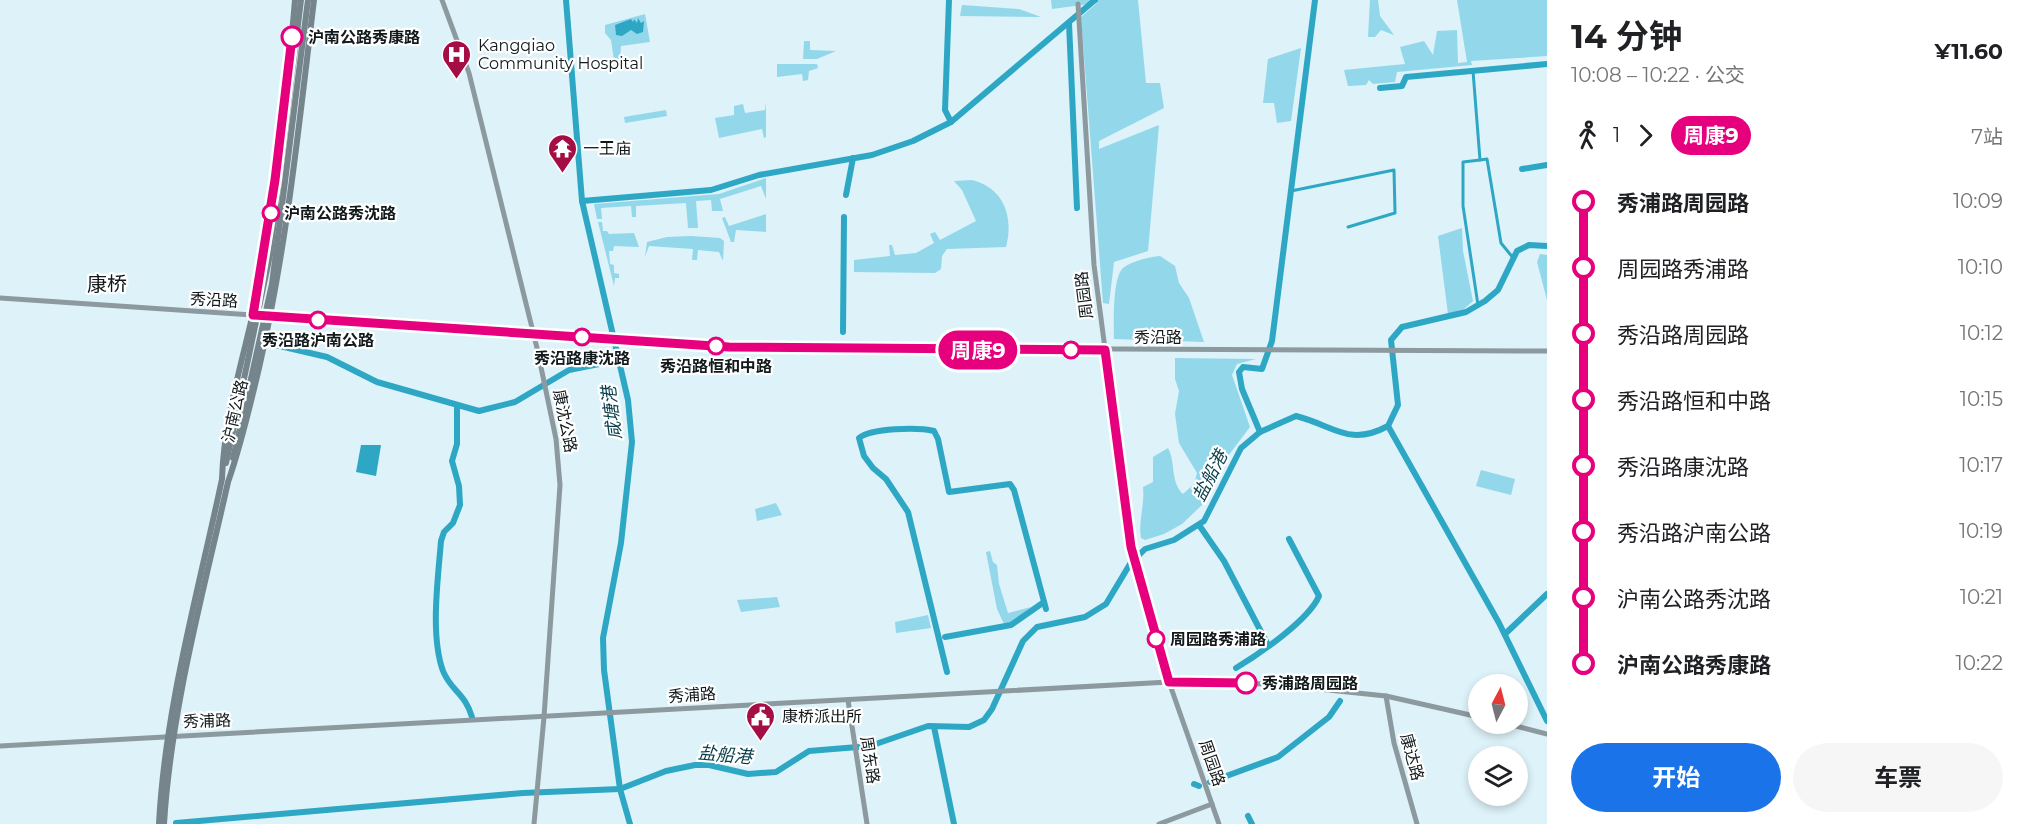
<!DOCTYPE html>
<html lang="zh">
<meta charset="utf-8">
<style>
body{margin:0;font-family:Montserrat,"Noto Sans SC",sans-serif;background:#f6f6f6;color:#202124;height:100vh;display:flex;flex-direction:column;font-size:22px;white-space:nowrap}
*{box-sizing:border-box;margin:0}
p{font-size:20px;color:#757577}
.icon{flex:none;width:33px;height:33px;fill:none;stroke:currentColor;stroke-width:2;stroke-linecap:round;stroke-linejoin:round}
.map{position:relative;flex:1;overflow:hidden}
.side{display:flex;flex-direction:column;background:#fff;width:480px}
.side>*{flex:none}
.badge{padding:0 12px;border-radius:20px;font-size:21px;line-height:39px}
.needle{width:39px;rotate:7deg}
.fabs{position:absolute;left:1468px;top:674px;display:grid;gap:12px}
.fabs a{display:grid;place-items:center;width:60px;height:60px;border-radius:50%;background:#fff;box-shadow:0 3px 9px #0003;font-size:30px}
.map>.badge{position:absolute;translate:-50% -50%;box-shadow:0 0 0 3px #fff}
.legs{display:flex;align-items:center;gap:9px;height:66px;padding:0 24px;font-size:20px}
.legs p{margin-inline-start:auto}
.overview{display:flex;align-items:center;justify-content:space-between;height:102px;padding:0 24px}
h1{font-size:33px;font-weight:700;line-height:45px}
.cta{display:flex;gap:12px;margin-top:auto;padding:12px 24px}
.cta a{flex:1;height:69px;border-radius:36px;background:#1a73e8;color:#fff;font-size:24px;font-weight:700;line-height:69px;text-align:center}
.cta a+a{background:#f6f6f6;color:#202124}
ul{padding:0 24px;list-style:none}
li{display:flex;align-items:center;gap:21px;height:66px;font-size:22px}
li i{display:grid;place-items:center;width:9px;height:100%;margin:0 8px;background:currentColor}
li i::after{content:'';width:15px;height:15px;margin:-8px;border:4px solid;border-radius:50%;background:#fff}
li p{margin-inline-start:auto}
li:first-child i{background:linear-gradient(#0000 50%,currentColor 0)}
li:last-child i{background:linear-gradient(currentColor 50%,#0000 0)}
main{display:flex;flex:1;min-height:0}
.map>svg:first-child{display:block}
.green{fill:#93d7eb}
.water{fill:#2ea7c5}
.lines{fill:none;stroke-linecap:round;stroke-linejoin:round}
.canal{stroke:#2ea7c5;stroke-width:3}
.river{stroke:#2ea7c5;stroke-width:6}
.secondary{stroke:#8c999e;stroke-width:5}
.primary{stroke:#75858b;stroke-width:6}
.primary-bridge{stroke:#75858b;stroke-width:6}
.line-1-casing{stroke:#fff;stroke-width:14}
.line-1{stroke:#e6007e;stroke-width:9}
.stop-1-dot{fill:#fff;stroke:#e6007e;stroke-width:3}
.labels{text-anchor:middle;dominant-baseline:central;stroke-width:4.5;stroke-linejoin:round;paint-order:stroke}
.stop-label{font-size:16px;font-weight:bold;fill:#11191b;stroke:#fff;text-anchor:start}
.poi-label{font-size:16px;fill:#11191b;stroke:#fff;text-anchor:start}
.street-label{font-size:16px;fill:#11191b;stroke:#fff}
.water-label{font-size:18px;font-style:italic;fill:#083e4a;stroke:#fff}
.quarter-label{font-size:20px;fill:#11191b;stroke:#fff}
</style>
<main>
<div class="map">
<svg width="1547" height="824" viewBox="0 0 1547 824">
<rect width="100%" height="100%" fill="#ddf2f9"/>
<g class="green">
<path d="M1051,0h87l8,83h14l4,25 -65,33v8l60,-24 -11,126 -34,11 -5,42 -6,-1 -22,-286 16,-14 -45,6z"/>
<path d="M1370,0h8l2,16 14,19 -13,-5 -6,7h-7z"/>
<path d="M1457,0h90v56l-76,5 1,4 -75,7 -2,10 -22,2 -4,-4 -3,5 -18,1 -4,-16 61,-6 -5,-17 24,-6 9,14 4,-24 20,-1 1,33 9,-1z"/>
<path d="M962,5l57,4 22,8 -81,-1z"/>
<path d="M645,14l5,28 -29,4 -1,13 -6,1 -3,-20 -6,-7v-8z"/>
<path d="M804,41h6v9l26,1 -19,8h-14z"/>
<path d="M1301,48l-10,73 -14,2 -3,-20h-11l5,-44z"/>
<path d="M777,64h40l1,4 -9,3 -1,9 -5,1 -1,-7 -25,3z"/>
<path d="M766,102v35l-2,1 -2,-9 -43,9 -4,-20 19,-3v-9l9,-2 2,9 20,-3z"/>
<path d="M666,110l1,6 -42,7 -1,-6z"/>
<path d="M766,178v21l-5,-13 -41,13 3,12h-11l-1,-11 -15,1 2,27h-10l-2,-25 -50,3v11h-4l-1,-11 -30,2 1,11h-5l-3,-15 125,-10z"/>
<path d="M972,180c32,8 42,37 34,67l-59,2 -5,7 -1,13 -6,4 -81,-1v-12l36,-4 -1,-11h3l3,10 21,-2 18,-10 -4,-9 5,-2 5,8 36,-19 -14,-31 -8,-9z"/>
<path d="M766,214v18l-30,-2 -2,12h-3l-9,-24 3,-1 4,9z"/>
<path d="M598,222h4l1,9h4l2,3 25,-1 5,14 -25,-1 -1,5h-4l1,13 4,1v8l5,1v4h-4l-1,8z"/>
<path d="M1462,228l1,23 10,50 -9,8 -16,5 -10,-78z"/>
<path d="M691,236l29,2 4,3 -1,20 -4,-9 -21,-2 -1,10h-5l1,-11 -44,-3 -4,11 2,-15 20,-5z"/>
<path d="M1540,254l7,1v45l-10,-38z"/>
<path d="M1160,256l15,10 4,17 10,15 15,44 -90,-3c0,-15 -2,-61 9,-71 9,-7 26,-11 37,-12z"/>
<path d="M1175,358l81,1 -19,5 -5,11 18,52 -25,33 -23,45 -20,19 -18,10 -19,6 -4,-2c-3,-17 4,-33 2,-51l10,-5v-25l15,-9c8,15 2,34 15,46l11,-10 3,-11 -18,-30 -4,-29 4,-23 -4,-12z"/>
<path d="M1481,470l34,9 -4,16 -35,-9z"/>
<path d="M776,503l6,12 -25,6 -2,-12z"/>
<path d="M990,551l3,11 4,3 2,19 9,29 23,-6 -21,16 -6,1 -7,-15 -11,-57z"/>
<path d="M777,597l3,10 -39,5 -4,-12z"/>
<path d="M928,615l3,13 -35,5 -1,-11z"/>
</g>
<g class="water">
<path d="M638,18l3,5 3,-2 -1,11 -6,2 -6,-4 -9,6 -6,-1 -1,-10 16,-6 2,3 1,-3 3,4z"/>
<path d="M361,445h20l-5,31 -20,-4z"/>
</g>
<g class="lines">
<g class="canal">
<path d="M1473,71l7,89 -17,2v44l15,99"/>
<path d="M1480,160l7,-1 14,84 13,16"/>
<path d="M1291,191l103,-21 1,43 -47,14"/>
</g>
<g class="river">
<path d="M566,0l16,201 46,199 4,42 -11,101 -18,95 1,32 16,119 10,35"/>
<path d="M949,0l-4,110 6,12"/>
<path d="M1069,23l8,185"/>
<path d="M1380,88l22,-2 4,-9 141,-13"/>
<path d="M1522,169l25,-4"/>
<path d="M846,195l7,-37"/>
<path d="M582,201l129,-11 48,-15 113,-20 41,-14 38,-19 144,-122"/>
<path d="M843,332l1,-115"/>
<path d="M267,343l60,14 50,25 102,29 36,-9 54,-32 50,-10"/>
<path d="M457,406v38l-5,17 7,25 1,19 -7,18 -9,9 -3,9c-3,38 -11,94 2,130 8,20 22,22 29,46"/>
<path d="M1388,426l111,197 48,98"/>
<path d="M1260,432l-18,-43 -3,-17 4,-5 19,2 10,-28 43,-341"/>
<path d="M1199,525l25,36 44,84"/>
<path d="M1505,634l42,-40"/>
<path d="M945,637l66,-12 33,-23"/>
<path d="M1236,668c22,-13 73,-48 83,-72l-30,-57"/>
<path d="M947,672l-39,-160 -22,-33 -13,-11 -9,-12 -5,-18c12,-10 59,-11 75,-7l4,8 11,53 61,-8 4,6 32,119"/>
<path d="M934,727l20,97"/>
<path d="M1210,782l68,-25 51,-40 11,-16"/>
<path d="M1194,784l5,2"/>
<path d="M1248,816l4,8"/>
<path d="M176,823l347,-30 97,-4 46,-18 29,-6h14l39,9 28,-2 33,-21 61,-5 58,-20 41,1 15,-7 8,-11 31,-68 14,-14 48,-10 21,-13 24,-40 15,-15 29,-9 30,-19 37,-73 19,-16 36,-16c39,10 53,31 92,10l10,-21 -7,-65 11,-13 64,-15 19,-11 13,-11 19,-39 12,-6 18,1"/>
</g>
<g class="secondary">
<path d="M442,0l27,73 68,275 19,91 4,46 -16,232 -10,107"/>
<path d="M1078,4l16,261 37,282 38,135 50,142"/>
<path d="M0,298l729,49 818,4"/>
<path d="M1386,696l8,47 23,81"/>
<path d="M848,700l19,124"/>
<path d="M1504,723l43,11"/>
<path d="M0,746l1169,-64 100,2 117,12 93,21"/>
<path d="M1159,824l53,-20"/>
</g>
<g class="primary">
<path d="M233,458l6,-25"/>
<path d="M226,463l7,-32"/>
<path d="M159,824c6,-116 39,-231 63,-345 2,-66 25,-132 38,-197 18,-92 27,-188 35,-282"/>
<path d="M164,824c7,-115 39,-230 64,-342 13,-37 22,-76 31,-114 28,-122 40,-244 55,-368"/>
</g>
<g class="primary-bridge">
<path d="M233,431l37,-176 31,-255"/>
<path d="M239,433l33,-149 36,-284"/>
</g>
</g>
<g class="lines">
<defs>
<path id="line-1" d="M292,37l-17,143 -22,135 476,32 376,3 26,197 38,135 77,1"/>
</defs>
<use href="#line-1" class="line-1-casing"/>
<use href="#line-1" class="line-1"/>
</g>
<defs>
<symbol id="hospital-pin" viewBox="-11 -11 22 30"><path d="M0 17L-7.5 6A9.5 9.5 0 1 1 7.5 6Z" fill="#a50d45" stroke="#fff"/><path d="M-5-5h3v3.5h4V-5h3V5h-3V1.5h-4V5h-3Z" fill="#fff"/></symbol>
<symbol id="temple-pin" viewBox="-11 -11 22 30"><path d="M0 17L-7.5 6A9.5 9.5 0 1 1 7.5 6Z" fill="#a50d45" stroke="#fff"/><path d="M0-6L5-2H3V0L6.5 2.5H4V6H1.5V3h-3V6H-4V2.5H-6.5L-3 0V-2H-5Z" fill="#fff"/></symbol>
<symbol id="civic-pin" viewBox="-11 -11 22 30"><path d="M0 17L-7.5 6A9.5 9.5 0 1 1 7.5 6Z" fill="#a50d45" stroke="#fff"/><path d="M-.6-6.5H3V-4.5H.6V-3L4-1V1h2V6H-6V1h2V-1L-.6-3ZM-1.2 2.5V6h2.4V2.5Z" fill="#fff"/></symbol>
</defs>
<g fill-rule="evenodd">
<use href="#hospital-pin" x="440" y="38" width="33" height="45"/>
<use href="#temple-pin" x="546" y="132" width="33" height="45"/>
<use href="#civic-pin" x="744" y="700" width="33" height="45"/>
</g>
<g class="stop-1-dot">
<circle cx="292" cy="37" r="10"/>
<circle cx="271" cy="213" r="8"/>
<circle cx="318" cy="320" r="8"/>
<circle cx="582" cy="337" r="8"/>
<circle cx="716" cy="346" r="8"/>
<circle cx="1071" cy="350" r="8"/>
<circle cx="1156" cy="639" r="8"/>
<circle cx="1246" cy="683" r="10"/>
</g>
<g class="labels">
<g class="stop-label">
<text x="308" y="37">沪南公路秀康路</text>
<text x="284" y="213">沪南公路秀沈路</text>
<text x="318" y="340" text-anchor="middle">秀沿路沪南公路</text>
<text x="582" y="358" text-anchor="middle">秀沿路康沈路</text>
<text x="716" y="366" text-anchor="middle">秀沿路恒和中路</text>
<text x="1170" y="639">周园路秀浦路</text>
<text x="1262" y="683">秀浦路周园路</text>
</g>
<g class="poi-label">
<text x="478" y="45">Kangqiao<tspan x="478" dy="18">Community Hospital</tspan></text>
<text x="583" y="148">一王庙</text>
<text x="782" y="716">康桥派出所</text>
</g>
<g class="street-label">
<text transform="translate(1084 295) rotate(-97)">周园路</text>
<text transform="translate(214 300) rotate(3)">秀沿路</text>
<text x="1158" y="337">秀沿路</text>
<text transform="translate(235 411) rotate(-77)">沪南公路</text>
<text transform="translate(565 421) rotate(79)">康沈公路</text>
<text transform="translate(692 695) rotate(-4)">秀浦路</text>
<text transform="translate(207 721) rotate(-2)">秀浦路</text>
<text transform="translate(1412 757) rotate(75)">康达路</text>
<text transform="translate(870 760) rotate(81)">周东路</text>
<text transform="translate(1212 763) rotate(71)">周园路</text>
</g>
<g class="water-label">
<text transform="translate(612 413) rotate(-97)">咸塘港</text>
<text transform="translate(1210 476) rotate(-63)">盐船港</text>
<text transform="translate(725 755) rotate(5)">盐船港</text>
</g>
<g class="quarter-label">
<text x="107" y="284">康桥</text>
</g>
</g>
</svg>
<div class="fabs">
<a><svg class="needle" viewBox="-14 -14 28 28"><path d="M0-13l5 13h-10z" fill="#e53935"/><path d="M0 13l5-13h-10z" fill="#757577"/></svg></a>
<a><svg class="icon" aria-label="layers" viewBox="0 0 24 24"><path d="M12 4l9 5-9 5-9-5zM3 14l9 5 9-5"/></svg></a>
</div>
<b class="badge" style="left:978px;top:350px;background:#e6007e;color:#fff">周康9</b>
</div>
<section class="side">
<div class="overview"><div><h1>14 分钟</h1><p>10:08 – 10:22 · 公交</p></div><b>¥11.60</b></div>
<div class="legs"><svg class="icon" aria-label="walk" viewBox="0 0 24 24"><circle cx="13" cy="4" r="2"/><path d="M13 8l-2 6 4 7M11 14l-3 7M7 12l3-4h3l4 4"/></svg>1<svg class="icon" aria-label="forward" viewBox="0 0 24 24"><path d="M9 5l7 7-7 7"/></svg><b class="badge" style="background:#e6007e;color:#fff">周康9</b><p>7站</p></div>
<ul>
<li><i style="color:#e6007e"></i><b>秀浦路周园路</b><p>10:09</p></li>
<li><i style="color:#e6007e"></i><span>周园路秀浦路</span><p>10:10</p></li>
<li><i style="color:#e6007e"></i><span>秀沿路周园路</span><p>10:12</p></li>
<li><i style="color:#e6007e"></i><span>秀沿路恒和中路</span><p>10:15</p></li>
<li><i style="color:#e6007e"></i><span>秀沿路康沈路</span><p>10:17</p></li>
<li><i style="color:#e6007e"></i><span>秀沿路沪南公路</span><p>10:19</p></li>
<li><i style="color:#e6007e"></i><span>沪南公路秀沈路</span><p>10:21</p></li>
<li><i style="color:#e6007e"></i><b>沪南公路秀康路</b><p>10:22</p></li>
</ul>
<div class="cta"><a>开始</a><a>车票</a></div>
</section>
</main>
